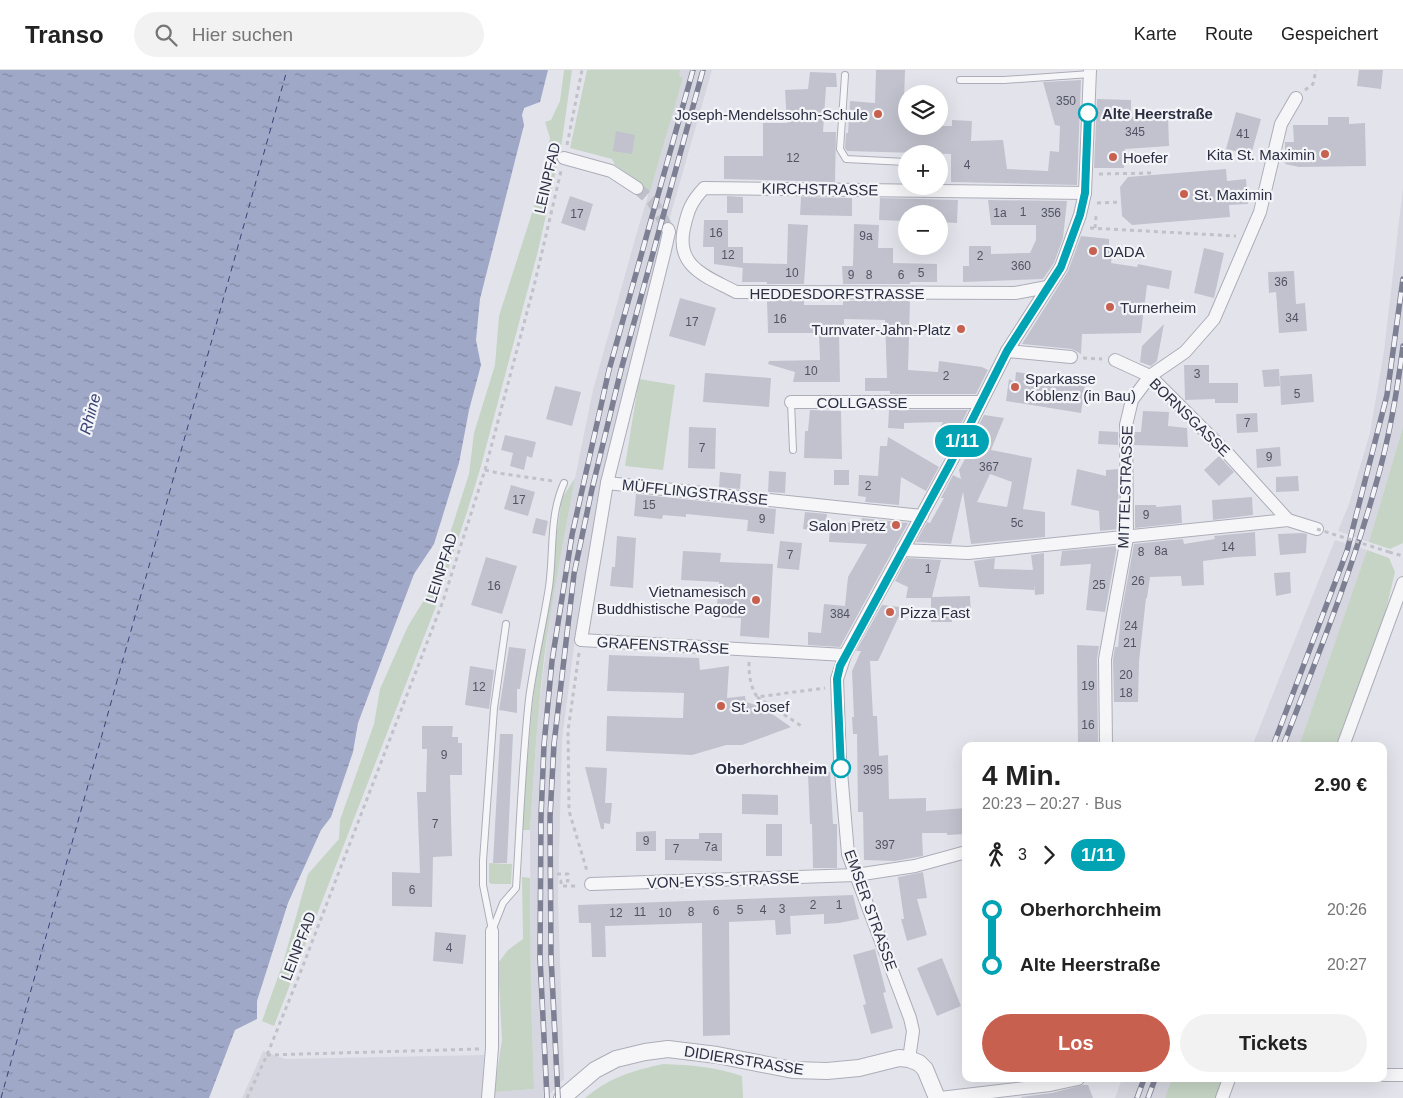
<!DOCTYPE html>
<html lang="de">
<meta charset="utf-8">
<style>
body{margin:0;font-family:Helvetica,sans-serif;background:#f2f2f2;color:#222;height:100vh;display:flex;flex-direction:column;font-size:19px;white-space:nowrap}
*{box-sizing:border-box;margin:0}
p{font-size:16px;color:#767676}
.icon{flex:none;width:28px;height:28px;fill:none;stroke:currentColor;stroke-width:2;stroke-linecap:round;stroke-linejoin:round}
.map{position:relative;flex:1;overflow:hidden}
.details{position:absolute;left:962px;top:672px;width:425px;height:340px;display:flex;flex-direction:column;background:#fff;border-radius:10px;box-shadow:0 5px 20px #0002}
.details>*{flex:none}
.badge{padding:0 10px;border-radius:16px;font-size:18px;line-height:32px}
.fabs{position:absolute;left:898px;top:15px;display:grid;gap:10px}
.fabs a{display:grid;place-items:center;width:50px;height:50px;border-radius:50%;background:#fff;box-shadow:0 5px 20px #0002;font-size:25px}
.map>.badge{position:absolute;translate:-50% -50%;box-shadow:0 0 0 2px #fff}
.legs{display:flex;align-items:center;gap:8px;height:55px;padding:0 20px;font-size:16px}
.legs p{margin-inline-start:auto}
.head{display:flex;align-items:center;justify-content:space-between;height:85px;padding:0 20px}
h1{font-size:28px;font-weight:800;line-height:38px}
.primary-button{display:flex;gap:10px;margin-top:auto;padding:10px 20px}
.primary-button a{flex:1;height:58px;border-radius:30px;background:#c86050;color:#fff;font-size:20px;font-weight:800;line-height:58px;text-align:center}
.primary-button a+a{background:#f2f2f2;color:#222}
ul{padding:0 20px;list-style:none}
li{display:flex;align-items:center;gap:18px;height:55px;font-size:19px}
li i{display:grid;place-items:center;width:8px;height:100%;margin:0 6px;background:currentColor}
li i::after{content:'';width:12px;height:12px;margin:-6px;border:4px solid;border-radius:50%;background:#fff}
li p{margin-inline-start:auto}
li:first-child i{background:linear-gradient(#0000 50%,currentColor 0)}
li:last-child i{background:linear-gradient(currentColor 50%,#0000 0)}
header{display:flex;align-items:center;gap:30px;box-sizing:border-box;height:70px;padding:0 25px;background:#fff;border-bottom:1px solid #e0e0e0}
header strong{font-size:24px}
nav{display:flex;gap:28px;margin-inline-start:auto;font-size:18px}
.search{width:350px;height:45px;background:#f2f2f2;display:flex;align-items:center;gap:12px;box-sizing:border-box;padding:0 18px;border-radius:28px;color:#767676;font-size:19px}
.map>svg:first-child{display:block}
.built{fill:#d5d6df}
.green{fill:#c5d4c5}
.water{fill:url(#water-ripples)}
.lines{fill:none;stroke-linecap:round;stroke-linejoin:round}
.ferry{stroke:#384274;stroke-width:1;stroke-dasharray:6 5;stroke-linecap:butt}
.building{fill:#c1c2cd;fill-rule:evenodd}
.minor-tunnel{stroke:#bec0c9;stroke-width:12;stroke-dasharray:12 6;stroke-linecap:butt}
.service-casing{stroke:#acadb8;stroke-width:8}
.minor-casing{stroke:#acadb8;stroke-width:14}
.tertiary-casing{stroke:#acadb8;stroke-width:18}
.path{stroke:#c1c2c9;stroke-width:3;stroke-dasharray:4 4;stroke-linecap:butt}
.service{stroke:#f6f6f9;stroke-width:6}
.minor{stroke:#f6f6f9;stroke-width:12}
.tertiary{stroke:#f6f6f9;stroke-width:16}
.rail-casing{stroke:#7d7f93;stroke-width:5.5}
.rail{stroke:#f3f4f8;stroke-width:4;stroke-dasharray:11;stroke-linecap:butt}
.path-bridge{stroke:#c1c2c9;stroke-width:3;stroke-dasharray:4 4;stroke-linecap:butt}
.line-1-casing{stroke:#fff;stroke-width:11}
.line-1{stroke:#00a3b4;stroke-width:8}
.stop-1-dot{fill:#fff;stroke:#00a3b4;stroke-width:2.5}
.poi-dot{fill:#c86050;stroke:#f3f4f8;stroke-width:2}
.labels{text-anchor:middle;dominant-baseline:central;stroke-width:4.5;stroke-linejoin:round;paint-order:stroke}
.number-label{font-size:12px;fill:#515365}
.stop-label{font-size:15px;font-weight:bold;fill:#2c2e42;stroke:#f3f4f8;text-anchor:start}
.poi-label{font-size:15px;fill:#2c2e42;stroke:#f3f4f8;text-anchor:start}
.street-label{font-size:15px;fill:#2c2e42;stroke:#f3f4f8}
.water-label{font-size:16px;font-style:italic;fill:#384274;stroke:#f3f4f8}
</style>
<header>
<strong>Transo</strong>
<div class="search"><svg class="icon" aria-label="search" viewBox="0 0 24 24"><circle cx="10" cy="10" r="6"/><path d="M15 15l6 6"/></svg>Hier suchen</div>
<nav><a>Karte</a><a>Route</a><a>Gespeichert</a></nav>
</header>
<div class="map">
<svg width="1403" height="1028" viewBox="0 0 1403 1028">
<defs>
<pattern id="water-ripples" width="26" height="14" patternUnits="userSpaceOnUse" patternTransform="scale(1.25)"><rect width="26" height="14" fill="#a0a8c8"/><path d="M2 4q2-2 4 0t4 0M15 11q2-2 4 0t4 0" fill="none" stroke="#8389a4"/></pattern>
</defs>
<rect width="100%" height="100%" fill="#e3e4eb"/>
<g class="built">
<path d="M680,0h32l-42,147 -66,253 -21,121 -2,2 -19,146 -4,161 6,179 -18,19h-52v-6l40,-3 -3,-94 -1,-165 8,-115 13,-107 24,-130 18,-88 42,-151 48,-161 -5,-2z"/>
<path d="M1403,117v240l-34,115 -31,-11 11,-27 21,-71 14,-82z"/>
<path d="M1335,470l32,10 -68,196h-47z"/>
<path d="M263,981l22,8 199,-4 -1,43h-241z"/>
<path d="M1122,1009h51l-8,19h-50z"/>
</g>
<g class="green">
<path d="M564,0h8l-11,78 -23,103 -57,215 -14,46 -31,94 -162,420 -12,-5 21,-58 25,-89 31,-35 1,-19 34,-96 6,-35 28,-63 21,-34v-8l15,-32 25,-78 5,-41 21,-68 4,-49 42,-131 9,-47 -5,-16 6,-2 9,-19z"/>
<path d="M587,0h93l-1,6 4,2 -34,116 -8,-11 -26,-18 -3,-6 -42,-11z"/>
<path d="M639,309l36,6 -12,85 -38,-4z"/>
<path d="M1403,357v116l-13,6 -21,-7z"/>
<path d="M575,408c-11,61 -23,120 -31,181 -7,57 -10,114 -14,171h-9l12,-130 6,-46 15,-80 1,-30 7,-46z"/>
<path d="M1367,480l22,8 6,14 -11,46 -47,128h-38z"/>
<path d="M489,793l23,1 -1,20h-20l-2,-2z"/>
<path d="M522,807l8,1 1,117 3,94 -40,3 8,-52 -4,-77 10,-13 15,-11z"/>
<path d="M663,994c27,1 53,3 79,12l1,22h-158c25,-21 47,-27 78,-34z"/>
<path d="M1172,1009h50l-6,19h-51z"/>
</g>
<path class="water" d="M0,0h548l-8,32 -16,6 -2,7 2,10 -44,174 -4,41 5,25 -12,45 -10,53 -25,81 -20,30 -56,149 -5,29 -22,65 -10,13 -33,73 -31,98v18l-22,11 -26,68h-209z"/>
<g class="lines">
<path class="ferry" d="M1,1028l286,-1028"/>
</g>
<g class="building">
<path d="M876,0h29l-1,30h2v26h46v-6l20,1 -1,20 32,-1 4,29 41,2 2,-20 9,1 1,-26 -5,-1 -12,-43 38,-2 -4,105 -126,-3v-28l-104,-3 -2,-3 1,-15h2l2,-32 25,2z"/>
<path d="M1359,0h24l-2,19 -24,-3z"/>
<path d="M810,2l26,1 1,14h-11l-3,45h13l-1,50 -111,-3v-23h39v-33h24l-2,-33 23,-1z"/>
<path d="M1097,29l34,1v17l37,-3 1,32 -44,3 -1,19h-30z"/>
<path d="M1236,42l25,7 -10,36 -25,-6z"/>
<path d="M1328,47h21v7l16,-1 1,43 -67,1 -14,-3v-22h9l-1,-17h35z"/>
<path d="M616,61l19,4 -3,19 -19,-3z"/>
<path d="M1226,99l1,12 19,-2 2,25 -19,1 1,12 -98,8 -10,-9 -2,-29 8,-10z"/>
<path d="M570,126l23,8 -8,27 -24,-8z"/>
<path d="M727,126l16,1v16h-16z"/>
<path d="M801,127l51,1v18l-52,-1z"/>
<path d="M880,128l78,2 -1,23 -18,-1v-8h-33v7l-27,-1z"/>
<path d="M988,130l79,1 -4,37 -9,25 -11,16 -80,3v-16h6v-20h22v8l39,-1 6,-13v-15h-45z"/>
<path d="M704,150h24v27h15v21l-29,-4v-17h-11z"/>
<path d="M788,154l20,1 -4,59h-37v-2h-25l1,-19 44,1z"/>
<path d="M854,154l25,1 -1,23h15v15l44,1v18h-27v2h-67l-1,-18h11z"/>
<path d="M1081,166l28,3v9h4l-2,15 26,4 1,-3 34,7 -3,18 -22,-4 -6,48 -59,1 -1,20 -9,-5 -50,-5 46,-73z"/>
<path d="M1204,178l20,5 -10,45 -20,-5z"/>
<path d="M1294,201l2,33 9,-1 2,28 -28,2 -3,-41 -7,1 -1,-21z"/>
<path d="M680,228l36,10 -11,38 -36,-10z"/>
<path d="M767,230h37v5h39v-4h67l-2,69 30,2 1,-11 43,6 6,3 -12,24h-86v-3h-25v-13h22l-2,-58 -41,-1v14h-5l1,49h-47l2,-10 -27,-8 1,-3 51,-1 -1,-27h-51z"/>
<path d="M1164,254l-7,37 -6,5 -11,-4 2,-16z"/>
<path d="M1184,295h25v18h29v20h-23v-4l-30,1z"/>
<path d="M1279,299l1,17 -16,1 -2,-17z"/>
<path d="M1016,302l37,5 -1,3 33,4 -4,29 -75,-12 3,-22 6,3z"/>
<path d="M705,303l66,5 -2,29 -66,-5z"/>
<path d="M1312,304l2,28 -33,3 -1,-29z"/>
<path d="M555,316l26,6 -9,34 -26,-7z"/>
<path d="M810,340l31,1 1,48 -38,-1 1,-27h3z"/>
<path d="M889,340h79l-11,22 -19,-1 5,-9 -39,1v6l-16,-1z"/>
<path d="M1143,341l26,1 -1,14 19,2 1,19 -54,-2v-13h7z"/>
<path d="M1257,343l1,19 -21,1 -1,-19z"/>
<path d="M984,345l20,3 -13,32 41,8 -9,51 22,3v25l-74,7 -8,-52 -12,52 -35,-2 11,-20 3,1 14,-25h-3l12,-23 8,4 -2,-9 20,-37 -4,-1zM990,404l22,8 -5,25 -30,-5z"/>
<path d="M689,357l27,1 -1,41 -27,-1z"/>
<path d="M1099,361l19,1v13l-20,-1z"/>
<path d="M505,365l31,7 -4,16 -5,-2 -3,14 -14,-4 3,-13 -12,-3z"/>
<path d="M888,367l51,30 -13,24 -25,-14 -2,28 -34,-3 1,-5 -8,-1 1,-21 19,1 2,-30h7z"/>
<path d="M1280,377l1,19 -24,2 -1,-19z"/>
<path d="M1219,386l15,16 -15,14 -15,-16z"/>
<path d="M1077,399l29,7v-6l12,-1 1,60 -19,2 -1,-20 -28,-6z"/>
<rect x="834" y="400" width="15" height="15"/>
<path d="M769,401l17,1 -1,21 -17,-1z"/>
<path d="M720,402l21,2 -1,15 -21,-2z"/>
<path d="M1298,406l1,15 -23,1v-15z"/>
<path d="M511,415l24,7 -7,24 -24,-7z"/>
<path d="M636,424l140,15 -2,25 -27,-3 1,-11 -62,-6v3l-23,-2 -1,4 -28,-3z"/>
<path d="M1252,427l1,18 -40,5 -1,-20z"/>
<path d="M1135,435h21v2l25,-2 1,18 -47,5z"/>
<path d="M805,442l22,2 -2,17 -22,-2z"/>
<path d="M536,448l12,3 -3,15 -13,-3z"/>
<path d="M862,448l46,5 -68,124 -32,-2v-13l13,1 3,-29 21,2 3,-29 19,-33 -38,-2 1,-20 31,1z"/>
<path d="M1255,462l1,24 -22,1 -31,4 1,24 -22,1 -1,-10 -31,1 -3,21h-1l-7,64 -1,40h-24l-1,-42 2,-13h3l3,-32 13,-71 49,-5 1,5 31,-5 -1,-3z"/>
<path d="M1302,463l5,1 -1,19 -26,2 -2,-21z"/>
<path d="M617,466l19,2 -3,50 -23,-2 2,-19h3z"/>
<path d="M780,471l22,2 -3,27 -22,-2z"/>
<path d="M1117,476l-12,66 -19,-2 5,-46 -31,2 2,-15z"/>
<path d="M683,481l38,2 -1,9 53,2 -4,74 -29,-2 1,-18 -25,-1 3,-35 -38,-2z"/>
<path d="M1044,483v41l-9,1 -1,-11v6l-55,-3 -5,-26 21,-3 -1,11 39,1 -2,-15z"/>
<path d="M486,487l31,9 -15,48 -31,-9z"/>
<path d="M907,488l34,2 -9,37 38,-1 1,20 -19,1v5h-21v-24h-25l2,-11 -13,-6z"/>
<path d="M1290,502l1,21 -15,3 -2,-23z"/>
<path d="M882,535l18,2 -1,9 -21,45h-8l3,55h4l2,40 9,-1 1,44 37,-1v13l40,-3v26l-19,1v-2h-25l1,23 -28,5 -31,-1 -1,-48h-5l-1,-78h-4l-1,-17h2l-2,-46 9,-20h-5z"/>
<path d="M1077,575l22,1 -2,13 1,87h-20z"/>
<path d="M509,577l17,2 -6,40h-3v24l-18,-3z"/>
<path d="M609,585l90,3 1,12 29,-4 -2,32 18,-2 1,6 16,5 29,20 -49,18h-16l-34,10 -86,-4 1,-35 76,2 1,-25 -77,-2z"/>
<path d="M470,596l24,4 -5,39 -24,-4z"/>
<path d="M422,656h31l-1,11h6v6h4v32h-12l2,81 -19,1 -1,50 -40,-1v-34l28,1 -3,-81h9l1,-43h-5z"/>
<path d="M500,664h13l-6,129h-14z"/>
<path d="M585,697l22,1 -2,35h7l-2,21 -6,-1v6h-3z"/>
<path d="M830,702l3,52h4v44h-24l-1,-44h-2l-2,-51z"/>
<path d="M742,724l36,1v20l-36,-1z"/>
<rect x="766" y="754" width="16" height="32"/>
<path d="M656,761v20h-20v-19z"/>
<path d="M699,763h23v28l-57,-1v-21h34z"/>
<path d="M923,802l4,26 -10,1 10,36 -20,6 -6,-22h3l-6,-42z"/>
<path d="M853,825l6,24 -20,4 -15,1v-10l-34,2 1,18 -15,1 -1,-15 -46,2 1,113 -27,1 -1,-113 -97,3 1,31h-14l-1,-34h-12l-1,-18z"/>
<path d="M435,862l31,3 -3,29 -30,-3z"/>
<path d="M875,879l11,43 -3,1 10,35 -22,6 -8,-29 3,-1 -13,-49z"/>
<path d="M942,888l19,48 -24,10 -20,-48z"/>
<path d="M1083,1015h5l5,13h-71l-1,-1 31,-4z"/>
</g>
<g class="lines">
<path class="minor-tunnel" d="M637,118l16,14 15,27"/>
<defs>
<g id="service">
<path d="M845,5l-5,74 6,10 60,3"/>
<path d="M960,10h44l86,-6"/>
<path d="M791,332l2,48"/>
<path d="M492,860l-9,-45v-24l11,-153 12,-84"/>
<path d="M492,861l11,-28 13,-15c4,-63 6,-126 13,-189 5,-37 14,-74 20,-112 5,-35 0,-71 15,-104"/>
</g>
<g id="minor">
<path d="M564,88l47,13 26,17"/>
<path d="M668,159l1,3 -4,18 -58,233 -26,157 264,15"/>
<path d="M1047,217l-32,6 -279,-1c-28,-15 -61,-24 -52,-64 4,-18 7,-26 20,-40l381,5"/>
<path d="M1007,281l64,6"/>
<path d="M1115,290l35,16 80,80 58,64"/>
<path d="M791,332h190"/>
<path d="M607,413l315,33"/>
<path d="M902,480l66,3 320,-33 29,9"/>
<path d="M1106,676l-1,-87 22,-121 -1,-113 6,-25 18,-24 35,-24 29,-33 46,-107 21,-88 15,-26"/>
<path d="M1343,676l60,-163"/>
<path d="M591,814l265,-9 59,-9 51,-14"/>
<path d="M909,989l4,-28 -3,-13 -62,-164 -8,-94 -3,-81 8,-24 106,-193 56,-111 54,-84 19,-52 5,-22 5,-123"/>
<path d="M1384,1005h19"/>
<path d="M488,1028l4,-50v-117"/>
<path d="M940,1028l110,-13 28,-6"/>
<path d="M1222,1028l7,-19"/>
</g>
<path id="tertiary" d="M562,1028l33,-28 21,-11 29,-7 23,-3 49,6 76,15 34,1 32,-3 40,-10 10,1 10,4 6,6 12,29"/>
</defs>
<use href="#service" class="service-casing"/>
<use href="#minor" class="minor-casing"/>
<use href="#tertiary" class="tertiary-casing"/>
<g class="path">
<path d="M1305,20l8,-6 3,-14"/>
<path d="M567,75l15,-75"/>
<path d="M1099,104l53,-1"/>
<path d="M1097,133l24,-1"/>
<path d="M1090,158l146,8"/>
<path d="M1095,158l1,-12"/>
<path d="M1083,288l19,1"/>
<path d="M485,400l13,3 55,8"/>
<path d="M1389,482l14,4"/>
<path d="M579,583l-11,78 1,80 18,60"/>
<path d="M749,592c0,14 1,23 8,35l68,-9"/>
<path d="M757,627l46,30"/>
<path d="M557,804h11v7h-7v5h16"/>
<path d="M267,985l212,-6"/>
<path d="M247,1028l20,-43 32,-79 144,-375 42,-131 50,-188 26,-111"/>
</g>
<use href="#service" class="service"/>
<use href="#minor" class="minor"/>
<use href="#tertiary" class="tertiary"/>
<defs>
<g id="rail">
<path d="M1273,676l74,-195 40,-156 16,-116"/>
<path d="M1283,676c33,-86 68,-172 93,-262 13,-45 21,-91 27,-138"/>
<path d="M547,1028l-7,-140 1,-141 3,-72 8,-84 20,-126 37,-165 84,-300"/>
<path d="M558,1028l-7,-142 -1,-139 4,-73 20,-170 18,-85 29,-119 82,-300"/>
<path d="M1137,1028l7,-19"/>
<path d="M1148,1028l7,-19"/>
</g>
</defs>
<use href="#rail" class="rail-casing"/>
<use href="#rail" class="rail"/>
<path class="path-bridge" d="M1317,459l72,23"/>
</g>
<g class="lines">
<defs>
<path id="line-1" d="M841,698l-4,-89 3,-13 111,-204 56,-111 54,-84 19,-52 5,-22 3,-80"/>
</defs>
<use href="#line-1" class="line-1-casing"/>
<use href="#line-1" class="line-1"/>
</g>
<g class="stop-1-dot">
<circle cx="1088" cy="43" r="9"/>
<circle cx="841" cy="698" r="9"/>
</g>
<g class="poi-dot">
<circle cx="878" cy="44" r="5"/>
<circle cx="1325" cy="84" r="5"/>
<circle cx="1113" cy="87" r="5"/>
<circle cx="1184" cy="124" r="5"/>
<circle cx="1093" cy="181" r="5"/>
<circle cx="1110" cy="237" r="5"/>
<circle cx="961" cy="259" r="5"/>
<circle cx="1015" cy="317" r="5"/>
<circle cx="896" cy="455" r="5"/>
<circle cx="756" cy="530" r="5"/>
<circle cx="890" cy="542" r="5"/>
<circle cx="721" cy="636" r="5"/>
</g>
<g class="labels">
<g class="number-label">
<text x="1066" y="31">350</text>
<text x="1135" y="62">345</text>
<text x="1243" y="64">41</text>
<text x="793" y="88">12</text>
<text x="967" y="95">4</text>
<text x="1023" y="142">1</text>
<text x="1000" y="143">1a</text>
<text x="1051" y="143">356</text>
<text x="577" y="144">17</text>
<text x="716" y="163">16</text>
<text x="866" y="166">9a</text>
<text x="728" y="185">12</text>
<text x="980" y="186">2</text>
<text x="1021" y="196">360</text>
<text x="792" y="203">10</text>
<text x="921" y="203">5</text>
<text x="851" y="205">9</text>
<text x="869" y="205">8</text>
<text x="901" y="205">6</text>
<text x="1281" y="212">36</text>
<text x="1292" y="248">34</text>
<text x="780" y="249">16</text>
<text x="692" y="252">17</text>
<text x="811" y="301">10</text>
<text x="1197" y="304">3</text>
<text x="946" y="306">2</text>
<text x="1297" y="324">5</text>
<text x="1247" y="353">7</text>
<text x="702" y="378">7</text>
<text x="1269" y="387">9</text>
<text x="989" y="397">367</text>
<text x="868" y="416">2</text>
<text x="519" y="430">17</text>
<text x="649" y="435">15</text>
<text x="1146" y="445">9</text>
<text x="762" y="449">9</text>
<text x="1017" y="453">5c</text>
<text x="1228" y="477">14</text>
<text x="1161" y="481">8a</text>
<text x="1141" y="482">8</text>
<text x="790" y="485">7</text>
<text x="928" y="499">1</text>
<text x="1138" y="511">26</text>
<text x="1099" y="515">25</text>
<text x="494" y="516">16</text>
<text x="840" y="544">384</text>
<text x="1131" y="556">24</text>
<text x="1130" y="573">21</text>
<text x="1126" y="605">20</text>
<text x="1088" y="616">19</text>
<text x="479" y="617">12</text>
<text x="1126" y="623">18</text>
<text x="1088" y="655">16</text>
<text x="444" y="685">9</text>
<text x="873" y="700">395</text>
<text x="435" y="754">7</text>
<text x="646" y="771">9</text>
<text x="885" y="775">397</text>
<text x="711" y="777">7a</text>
<text x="676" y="779">7</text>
<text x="412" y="820">6</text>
<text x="813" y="835">2</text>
<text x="839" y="835">1</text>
<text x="782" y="839">3</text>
<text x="740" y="840">5</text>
<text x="763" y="840">4</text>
<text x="716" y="841">6</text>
<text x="640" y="842">11</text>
<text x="691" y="842">8</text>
<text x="616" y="843">12</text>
<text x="665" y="843">10</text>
<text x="449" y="878">4</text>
</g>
<g class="stop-label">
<text x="1102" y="43">Alte Heerstraße</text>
<text x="827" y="698" text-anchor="end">Oberhorchheim</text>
</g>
<g class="poi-label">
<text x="868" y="44" text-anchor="end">Joseph-Mendelssohn-Schule</text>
<text x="1315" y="84" text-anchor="end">Kita St. Maximin</text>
<text x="1123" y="87">Hoefer</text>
<text x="1194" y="124">St. Maximin</text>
<text x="1103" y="181">DADA</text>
<text x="1120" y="237">Turnerheim</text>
<text x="951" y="259" text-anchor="end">Turnvater-Jahn-Platz</text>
<text x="1025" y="308">Sparkasse<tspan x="1025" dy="17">Koblenz (in Bau)</tspan></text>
<text x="886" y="455" text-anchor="end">Salon Pretz</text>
<text x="746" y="521" text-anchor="end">Vietnamesisch<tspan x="746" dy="17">Buddhistische Pagode</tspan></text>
<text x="900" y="542">Pizza Fast</text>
<text x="731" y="636">St. Josef</text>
</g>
<g class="street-label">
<text transform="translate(547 108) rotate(-77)">LEINPFAD</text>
<text transform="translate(820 119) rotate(1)">KIRCHSTRASSE</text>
<text x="837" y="223">HEDDESDORFSTRASSE</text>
<text x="862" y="332">COLLGASSE</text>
<text transform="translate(1190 347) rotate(44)">BORNSGASSE</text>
<text transform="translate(1125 417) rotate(-88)">MITTELSTRASSE</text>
<text transform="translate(695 422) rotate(6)">MÜFFLINGSTRASSE</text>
<text transform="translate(441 498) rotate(-72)">LEINPFAD</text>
<text transform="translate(663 575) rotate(3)">GRAFENSTRASSE</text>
<text transform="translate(723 810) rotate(-2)">VON-EYSS-STRASSE</text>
<text transform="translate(871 840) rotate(70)">EMSER STRASSE</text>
<text transform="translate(298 876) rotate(-69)">LEINPFAD</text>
<text transform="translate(744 990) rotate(9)">DIDIERSTRASSE</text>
</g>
<g class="water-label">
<text transform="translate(90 344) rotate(-75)">Rhine</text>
</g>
</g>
</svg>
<div class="fabs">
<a><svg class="icon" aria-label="layers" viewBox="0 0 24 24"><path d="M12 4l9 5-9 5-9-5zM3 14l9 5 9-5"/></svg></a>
<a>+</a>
<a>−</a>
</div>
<b class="badge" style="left:962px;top:371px;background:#00a3b4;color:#fff">1/11</b>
<section class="details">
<div class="head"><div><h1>4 Min.</h1><p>20:23 – 20:27 · Bus</p></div><b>2.90 €</b></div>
<div class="legs"><svg class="icon" aria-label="walk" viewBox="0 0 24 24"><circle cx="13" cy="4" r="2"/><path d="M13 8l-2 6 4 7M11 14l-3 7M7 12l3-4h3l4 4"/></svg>3<svg class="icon" aria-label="forward" viewBox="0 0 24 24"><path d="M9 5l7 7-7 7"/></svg><b class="badge" style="background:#00a3b4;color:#fff">1/11</b></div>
<ul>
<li><i style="color:#00a3b4"></i><b>Oberhorchheim</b><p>20:26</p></li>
<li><i style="color:#00a3b4"></i><b>Alte Heerstraße</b><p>20:27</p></li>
</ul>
<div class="primary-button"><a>Los</a><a>Tickets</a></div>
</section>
</div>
